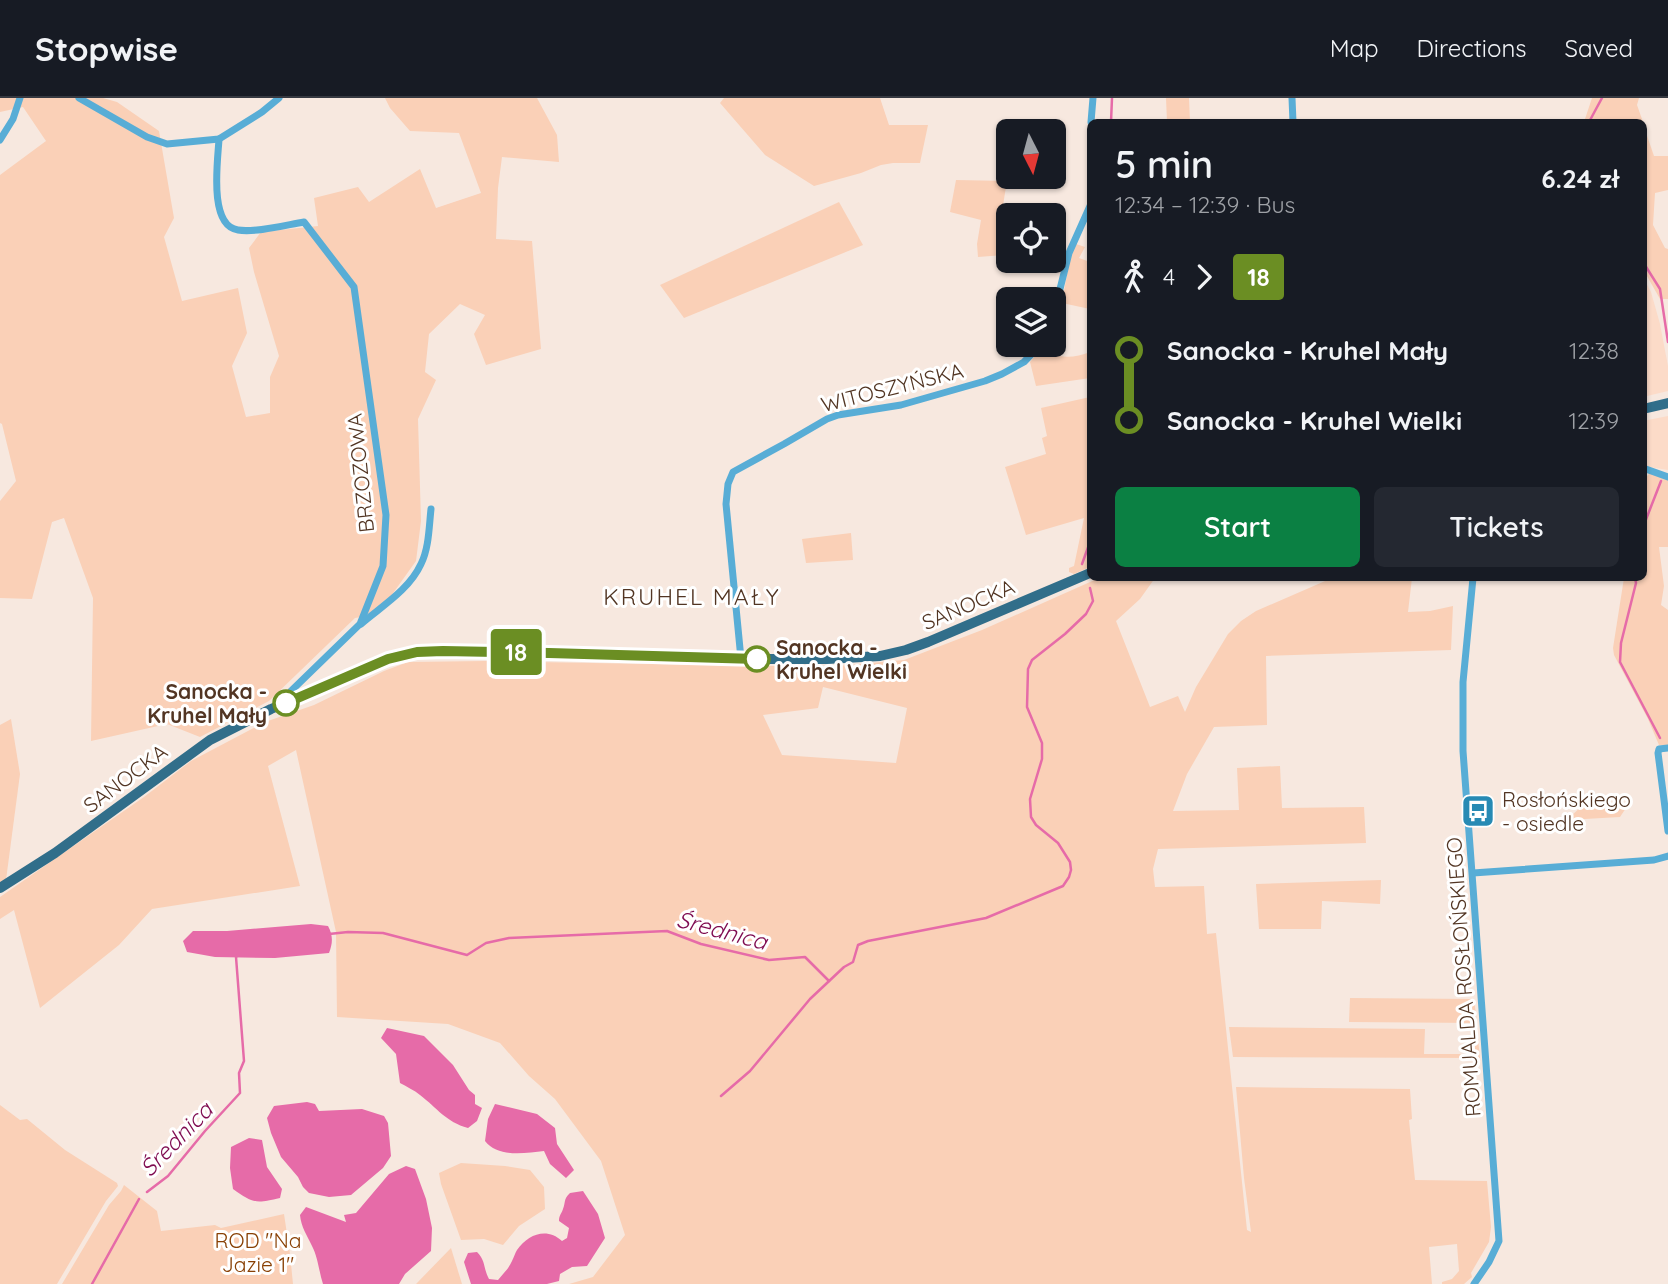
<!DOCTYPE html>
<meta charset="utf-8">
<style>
body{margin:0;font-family:Quicksand,sans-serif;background:#242831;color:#f1f3f6;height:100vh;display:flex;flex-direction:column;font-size:26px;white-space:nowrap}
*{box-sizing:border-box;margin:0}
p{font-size:23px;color:#9ea1a6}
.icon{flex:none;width:38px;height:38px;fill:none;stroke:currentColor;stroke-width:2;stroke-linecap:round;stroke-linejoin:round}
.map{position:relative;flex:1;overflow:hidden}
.panel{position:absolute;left:1087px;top:21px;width:560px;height:462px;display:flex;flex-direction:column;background:#171b24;border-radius:10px;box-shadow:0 2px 5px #0004}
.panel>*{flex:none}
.badge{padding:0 14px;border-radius:5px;font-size:24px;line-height:46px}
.needle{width:46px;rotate:174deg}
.controls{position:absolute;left:996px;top:21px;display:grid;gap:14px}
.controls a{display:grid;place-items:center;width:70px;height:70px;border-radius:10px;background:#171b24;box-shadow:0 2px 5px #0004;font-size:35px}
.map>.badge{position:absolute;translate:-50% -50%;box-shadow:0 0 0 4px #fff}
.legs{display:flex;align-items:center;gap:10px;height:77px;padding:0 28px;font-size:23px}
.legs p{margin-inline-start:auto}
.head{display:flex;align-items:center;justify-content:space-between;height:119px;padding:0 28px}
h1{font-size:38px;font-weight:600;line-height:52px}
.primary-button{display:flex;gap:14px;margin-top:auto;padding:14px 28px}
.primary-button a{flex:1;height:80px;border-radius:10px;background:#0b8043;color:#fff;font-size:28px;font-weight:600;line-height:80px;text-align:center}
.primary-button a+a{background:#242831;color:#f1f3f6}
ul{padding:0 28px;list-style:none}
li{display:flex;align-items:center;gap:24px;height:70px;font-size:26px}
li i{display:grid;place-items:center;width:10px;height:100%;margin:0 9px;background:currentColor}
li i::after{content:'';width:18px;height:18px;margin:-9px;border:5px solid;border-radius:50%;background:#171b24}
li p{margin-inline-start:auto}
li:first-child i{background:linear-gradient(#0000 50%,currentColor 0)}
li:last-child i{background:linear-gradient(currentColor 50%,#0000 0)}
header{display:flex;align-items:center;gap:42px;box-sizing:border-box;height:98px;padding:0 35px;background:#171b24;border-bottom:2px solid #363941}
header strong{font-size:33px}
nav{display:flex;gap:38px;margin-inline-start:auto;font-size:24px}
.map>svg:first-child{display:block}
.built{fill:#fcdbc8}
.green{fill:#fad0b7;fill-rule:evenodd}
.water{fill:#e66ba8}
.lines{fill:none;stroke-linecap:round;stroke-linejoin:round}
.stream{stroke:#e66ba8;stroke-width:2.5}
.street{stroke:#58add6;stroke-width:7}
.primary{stroke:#316e8a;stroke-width:10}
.line-1-casing{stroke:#fff;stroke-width:16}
.line-1{stroke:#6b8e23;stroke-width:10}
.stop-1-dot{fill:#fff;stroke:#6b8e23;stroke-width:3.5}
.labels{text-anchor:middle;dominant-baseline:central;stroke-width:6;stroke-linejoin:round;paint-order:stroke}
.street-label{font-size:21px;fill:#523523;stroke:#fff}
.stop-label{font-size:21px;font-weight:bold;fill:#523523;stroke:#fff;text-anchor:start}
.poi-label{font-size:21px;fill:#523523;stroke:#fff;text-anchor:start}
.park-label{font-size:21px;fill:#894004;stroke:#fff}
.neighbourhood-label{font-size:23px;letter-spacing:2px;fill:#523523;stroke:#fff}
.water-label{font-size:23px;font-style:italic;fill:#7f0b50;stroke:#fff}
</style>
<header>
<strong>Stopwise</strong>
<nav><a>Map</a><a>Directions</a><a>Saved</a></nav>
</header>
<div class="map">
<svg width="1668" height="1186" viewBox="0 0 1668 1186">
<rect width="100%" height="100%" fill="#f7e8df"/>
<g class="built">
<path d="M1643,179l8,15 9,32 8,42v25l-25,6z"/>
<path d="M1668,318v54l-25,-4v-45z"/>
</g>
<g class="green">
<path d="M0,0h103l14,4 42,29 15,87 -10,19 18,64 56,-13 9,45 -15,33 14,51 24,-4v-36l9,-21 -25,-84 -5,-24 12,-16 57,-6 -4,-28 44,-11 11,15 51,-33 16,39 45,-15 -22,-60 -49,-2 -20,-23 -5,-10h152l20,37 2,27 -57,-5 -4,31 -2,51 36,2 9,108 -55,16 -12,-31 11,-19 -25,-11 -31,30 -4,38 11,8 -18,39 3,102 -5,40 -25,35 -24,20 -12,2 -86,83 -69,36 -33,-13 -76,17 2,-143 -29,-80 -12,4 -20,77 -32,-1v-97l16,-20 -14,-57 -2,-1v-248l46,-34 -23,-34 -23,5z"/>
<path d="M724,0h156l9,27h39l-8,38h-27l-12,2 -20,8 -47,13 -49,-31 -45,-52z"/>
<path d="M1166,0h23l1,24h-23z"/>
<path d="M1592,0h47l-2,7 6,17h-59z"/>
<path d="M1643,26l11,32h14v34l-13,3 -2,32 12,23 3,1v50h-8l-17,-30z"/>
<path d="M956,82l51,1c-4,24 -9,50 -3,74l-26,2 -1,-13 4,-24 -31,-8z"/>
<path d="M839,104l24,43 -179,73 -24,-33z"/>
<path d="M1076,146l9,3 -6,11 11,4v47l-28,-6 8,-46z"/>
<path d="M1054,232h6l-6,25c12,3 24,2 36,-3v26l-54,8 -6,-24 15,-17h9z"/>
<path d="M1090,299v170l-16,7 -5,-2v-4l5,-2 10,-48 -58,17 -21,-68 41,-13 -4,-16 5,-2 -6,-28z"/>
<path d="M1650,375l18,6v68h-9l5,39 -3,19 7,5v135h-9l-11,-26 -34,-64 -1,-7 11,-70h19v-95l1,-4z"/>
<path d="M851,435l2,27 -47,3 -4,-24z"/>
<path d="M1099,480h56l-15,21 -24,22 34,86 28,-11 7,16 11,-25 32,-53 13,-13 15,-10 76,-33h80l-4,34 22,-1 23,-5 -2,44 -185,6 1,69 -53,2 -27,47 -14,37 66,-1 -2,-42 43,-2 2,42 82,-1 2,36 -208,6 -5,20 2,18 49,-1 3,48 9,-1 31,297 4,2 -7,-54 -8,-91 174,2 2,30 -3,1 6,60 72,1 4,46 -2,15 -18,31 1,4 -8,7h-22v-2l10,-3 7,-8 -2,-27 -28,3 3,37h-863l24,-7 32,-42 -24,-74 -46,-62 -26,-23 -29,-33 -52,-19 -111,-7 -1,-85 -40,-182 -28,16 32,120 -148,23 -33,36 -79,63 -26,-98 -14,9v-22l144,-100 47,-36 74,-39 49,-17 70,-34 24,-9 78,-1 340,6 78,-7 78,-30zM823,589l84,21 -11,55 -114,-8 -19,-40 55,-7z"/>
<path d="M11,621l9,55 -14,106 -6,4v-159z"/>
<path d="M1586,704l40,6 -6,9 -53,3z"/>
<path d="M1381,782l-1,24 -58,-3 -1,28h-62l-3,-45z"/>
<path d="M1350,900l124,1 3,24 -128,-1z"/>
<path d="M1229,929l196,2 -1,25h51l-2,-25h4l3,29 -247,-1z"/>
<path d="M0,1007l20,15 7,-1 38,31 52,33 1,3 -12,15 -49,83h-57z"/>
<path d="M461,1065l44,3 25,4 14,17 1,22 -26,17 -16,19 -19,-6 -23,1 -20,-56 -2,-11z"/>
<path d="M124,1087l33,26 4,20 54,-6 6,3 63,-14 6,40 3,30h-231l47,-79 12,-14z"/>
<path d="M451,1150l11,36h-46z"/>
</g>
<g class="water">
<path d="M311,826l17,2c5,9 5,17 1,27l-54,5 -60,-1 -28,-5 -4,-11 10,-10h34z"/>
<path d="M387,930l37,8 29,29 16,25 6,5v9l7,4 -5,13 -9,7c-22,-6 -31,-20 -48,-33 -6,-5 -13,-8 -20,-12l-4,-29 -15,-16z"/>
<path d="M307,1004l8,2 4,7 43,-2 22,7 4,7 3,33 -8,12 -32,27 -22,2 -20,-4 -6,-6 -5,-10 -17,-20 -10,-24 -4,-15 7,-12z"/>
<path d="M495,1006l42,10 18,14 2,16 17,26 -8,8 -16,-14 -6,-13c-19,2 -46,7 -59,-10l3,-22z"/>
<path d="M249,1040l13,2 5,27 15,22 -2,9c-25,6 -27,5 -47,-9l-3,-21 1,-21z"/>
<path d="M406,1068l9,3 11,30 6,29 -1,23 -26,23 -6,10h-76c-4,-12 -5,-27 -11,-38 -5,-11 -11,-19 -12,-31l6,-8 40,15 -2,-7 12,-2 33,-39z"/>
<path d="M583,1093l15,23 7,24 -18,28 -15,1 -12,7 -1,7 -12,3h-76l-7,-22 4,-9 9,-1c9,9 6,16 12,27l9,1c5,-6 11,-12 14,-19 2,-4 3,-8 5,-11 11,-16 30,-23 45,-9l5,-3 2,-10 -10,-7c0,-6 2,-6 4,-12 3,-8 0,-9 7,-16z"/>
</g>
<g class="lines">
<g class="stream">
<path d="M1111,24l1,-24"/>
<path d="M1589,24l13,-24"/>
<path d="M1643,164l17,27 8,53"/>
<path d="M1643,442l2,-18 16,-41"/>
<path d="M1082,466l8,-22"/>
<path d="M1635,480l1,5 -15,60 -1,19 40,76"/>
<path d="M329,836l19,-2 35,1 84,22 19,-12 23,-5 158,-7 34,13 68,16 36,-3 24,24"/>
<path d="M721,998l29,-25 60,-72 34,-32 9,-5 5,-17 10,-4 118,-23 77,-32 6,-9 2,-7 -1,-8 -12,-19 -22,-18 -5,-8 -1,-18 12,-40v-16l-15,-36 1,-38 4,-9 33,-26 21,-20 7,-13 -3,-13"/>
<path d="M147,1094l21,-16 37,-45 35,-38 -1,-20 5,-12 -8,-104 2,-2"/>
<path d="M92,1186l47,-85"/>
</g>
<g class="street">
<path d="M79,0l68,39 20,7 52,-5 43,-27 17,-14"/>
<path d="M1292,0l1,24"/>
<path d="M1091,24l2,-24"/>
<path d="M219,41c-1,20 -11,87 19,91 17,3 48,-5 66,-8l50,65 32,228 -3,51 -23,58 -69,67 -5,12"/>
<path d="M0,42l13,-21 7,-21"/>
<path d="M1054,215l15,-60 21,-47"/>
<path d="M1643,370l25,9"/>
<path d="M1473,480l-10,104v69l36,490 -10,21 -15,22"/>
<path d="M361,526c21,-18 48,-34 60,-60 8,-16 8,-37 10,-55"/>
<path d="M741,561l-15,-155 2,-20 5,-12 51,-28 43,-25 11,-4 63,-10 84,-24 17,-7 22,-12 16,-17"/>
<path d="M1668,650l-9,1 -1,4 10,78"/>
<path d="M1473,775l181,-13 14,-4"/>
</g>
<g class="primary">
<path d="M1643,311l25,-6"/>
<path d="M0,790l55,-35 155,-113 61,-31 131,-55 15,-2 26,-1 298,8h86l53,-3 26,-6 22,-8 162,-69"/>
</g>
</g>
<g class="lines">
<defs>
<path id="line-1" d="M286,605l102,-44 29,-7 26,-1 106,2 208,6"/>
</defs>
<use href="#line-1" class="line-1-casing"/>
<use href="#line-1" class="line-1"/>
</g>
<defs>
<symbol id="bus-square" viewBox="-11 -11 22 22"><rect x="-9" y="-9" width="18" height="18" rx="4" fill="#278ab4" stroke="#fff"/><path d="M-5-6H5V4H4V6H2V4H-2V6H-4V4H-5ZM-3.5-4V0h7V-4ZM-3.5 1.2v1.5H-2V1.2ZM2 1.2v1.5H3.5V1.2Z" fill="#fff"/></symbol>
</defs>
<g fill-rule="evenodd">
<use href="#bus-square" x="1459" y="694" width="38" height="38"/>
</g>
<g class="stop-1-dot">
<circle cx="757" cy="561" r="12"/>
<circle cx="286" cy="605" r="12"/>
</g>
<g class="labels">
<g class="street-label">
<text transform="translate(892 289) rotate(-14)">WITOSZYŃSKA</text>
<text transform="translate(360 375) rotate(-96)">BRZOZOWA</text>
<text transform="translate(968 506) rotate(-23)">SANOCKA</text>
<text transform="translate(125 680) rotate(-37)">SANOCKA</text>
<text transform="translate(1463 879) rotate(-94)">ROMUALDA ROSŁOŃSKIEGO</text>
</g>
<g class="stop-label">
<text x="776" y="549">Sanocka -<tspan x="776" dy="24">Kruhel Wielki</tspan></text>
<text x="267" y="593" text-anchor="end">Sanocka -<tspan x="267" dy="24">Kruhel Mały</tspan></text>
</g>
<g class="poi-label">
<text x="1502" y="701">Rosłońskiego<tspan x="1502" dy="24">- osiedle</tspan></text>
</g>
<g class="park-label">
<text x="258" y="1142">ROD "Na<tspan x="258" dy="24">Jazie 1"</tspan></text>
</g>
<g class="neighbourhood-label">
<text x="692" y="498">KRUHEL MAŁY</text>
</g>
<g class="water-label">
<text transform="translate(722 832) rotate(15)">Średnica</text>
<text transform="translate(176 1041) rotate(-46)">Średnica</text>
</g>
</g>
</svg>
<div class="controls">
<a><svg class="needle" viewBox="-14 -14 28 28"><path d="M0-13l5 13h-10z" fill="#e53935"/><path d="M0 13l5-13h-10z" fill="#9ea1a6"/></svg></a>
<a><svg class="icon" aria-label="locate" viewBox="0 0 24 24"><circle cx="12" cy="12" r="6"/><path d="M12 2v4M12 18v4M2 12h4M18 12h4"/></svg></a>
<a><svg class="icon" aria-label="layers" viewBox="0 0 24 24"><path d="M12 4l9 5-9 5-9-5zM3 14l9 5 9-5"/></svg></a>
</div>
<b class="badge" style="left:516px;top:554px;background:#6b8e23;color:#fff">18</b>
<section class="panel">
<div class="head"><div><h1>5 min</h1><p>12:34 – 12:39 · Bus</p></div><b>6.24 zł</b></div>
<div class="legs"><svg class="icon" aria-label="walk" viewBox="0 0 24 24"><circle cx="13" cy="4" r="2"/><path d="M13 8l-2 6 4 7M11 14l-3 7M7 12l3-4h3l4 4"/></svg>4<svg class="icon" aria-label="forward" viewBox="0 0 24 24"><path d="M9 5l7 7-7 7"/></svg><b class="badge" style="background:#6b8e23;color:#fff">18</b></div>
<ul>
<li><i style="color:#6b8e23"></i><b>Sanocka - Kruhel Mały</b><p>12:38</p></li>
<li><i style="color:#6b8e23"></i><b>Sanocka - Kruhel Wielki</b><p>12:39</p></li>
</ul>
<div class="primary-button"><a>Start</a><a>Tickets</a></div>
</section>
</div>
